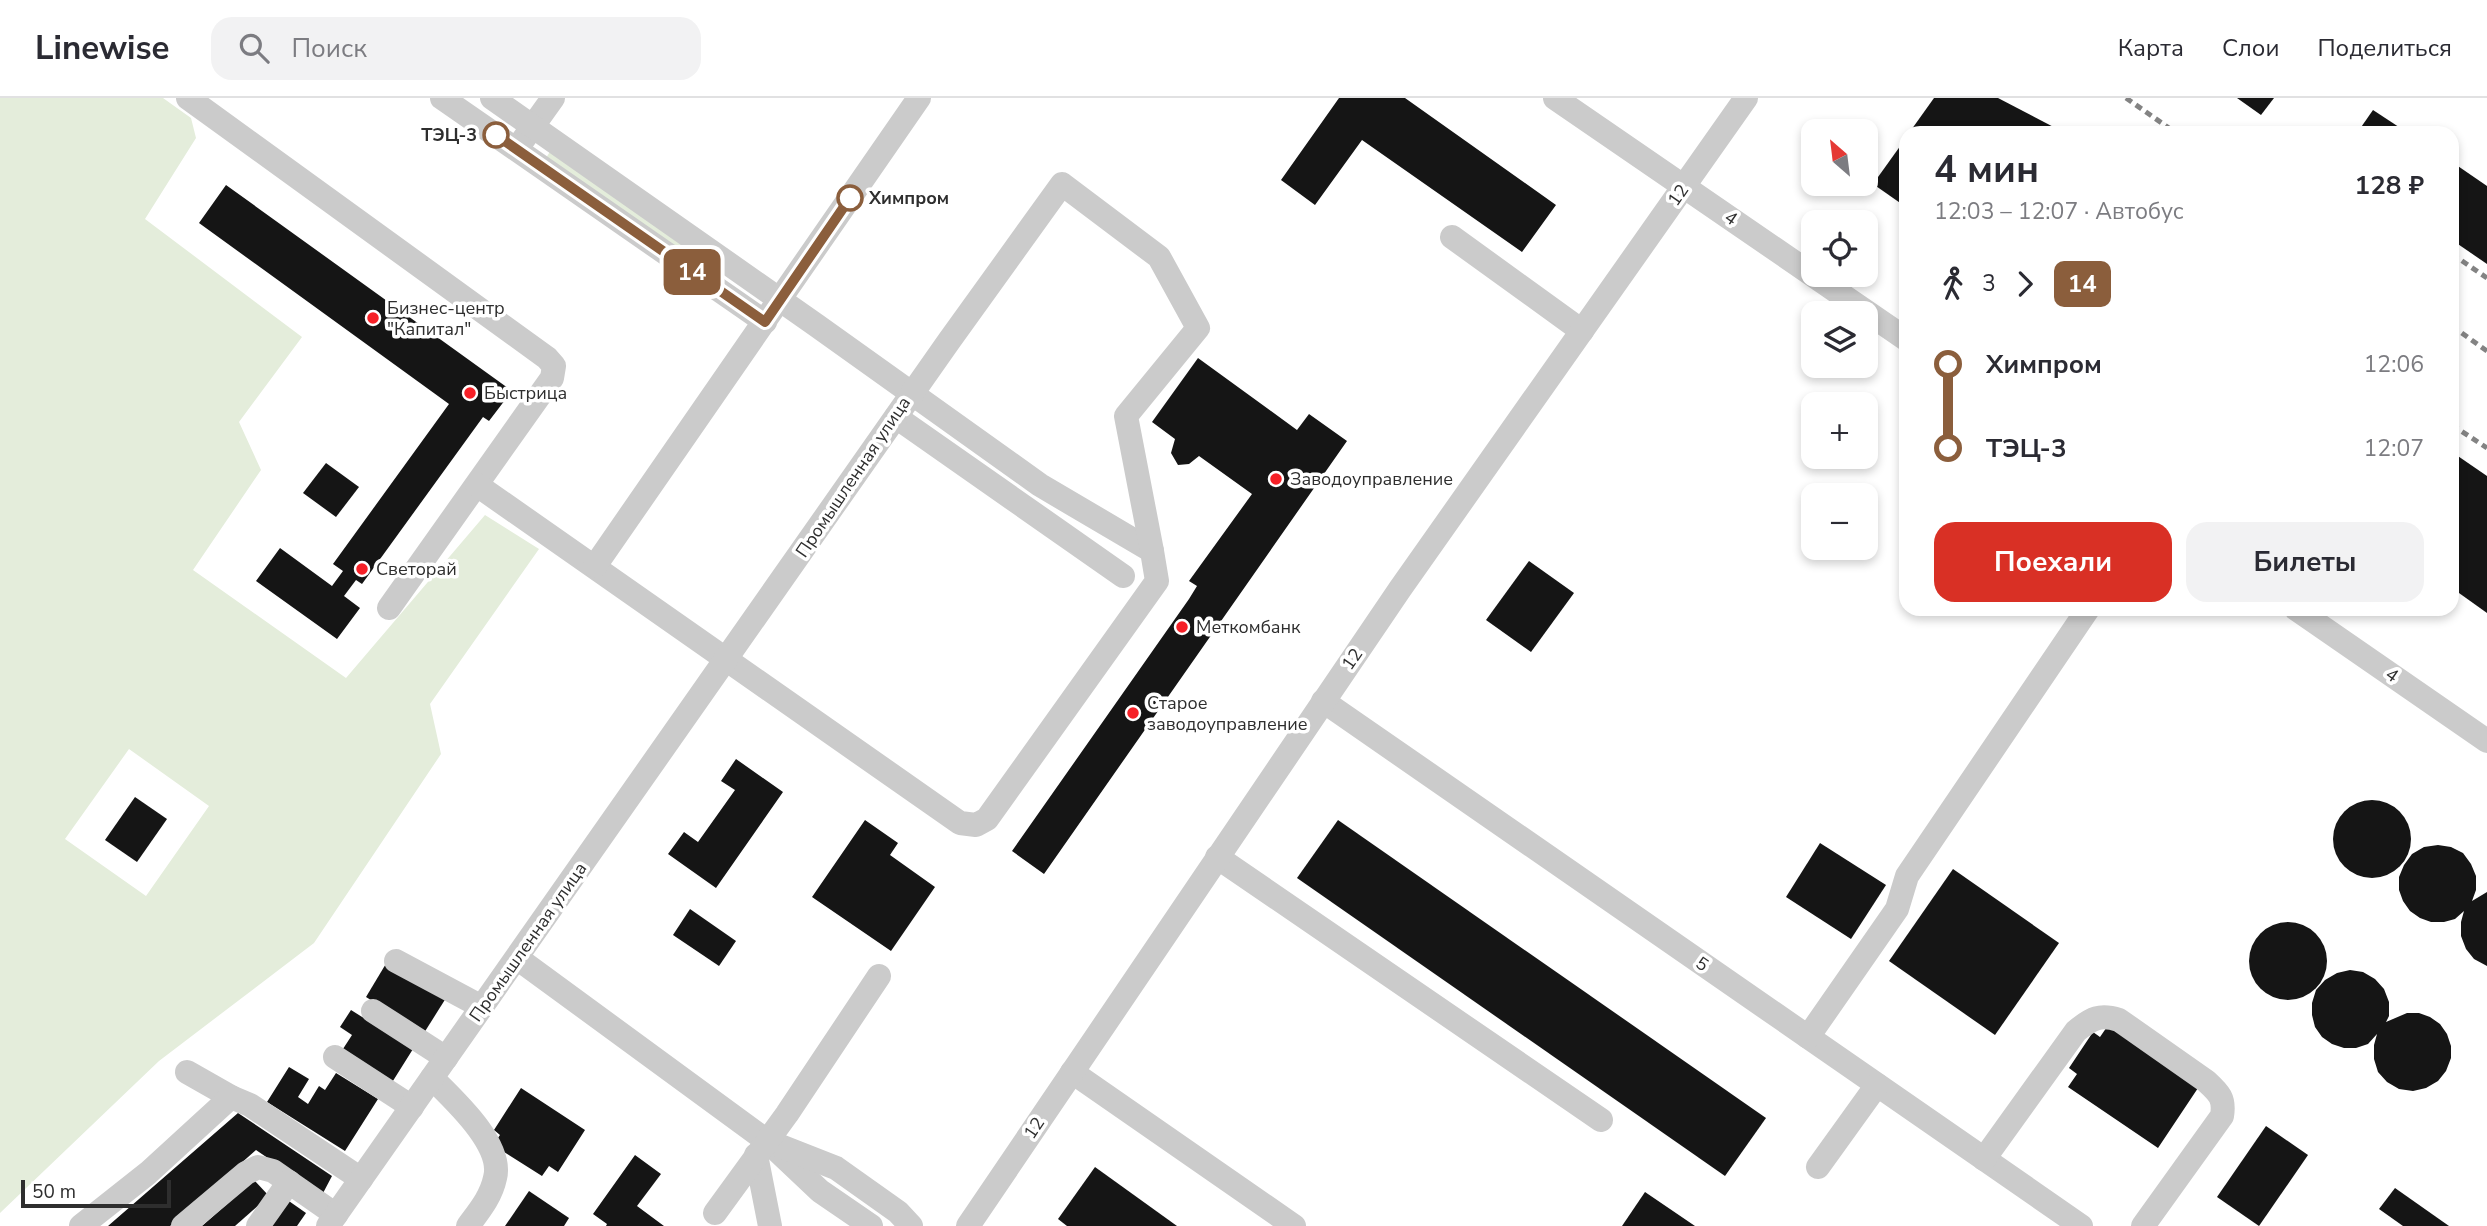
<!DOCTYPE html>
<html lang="ru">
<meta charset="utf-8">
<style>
body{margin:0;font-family:"Nunito Sans",sans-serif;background:#f2f2f3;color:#2b2b33;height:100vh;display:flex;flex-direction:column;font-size:26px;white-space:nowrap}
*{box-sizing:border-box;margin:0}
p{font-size:23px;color:#7c7c81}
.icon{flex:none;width:38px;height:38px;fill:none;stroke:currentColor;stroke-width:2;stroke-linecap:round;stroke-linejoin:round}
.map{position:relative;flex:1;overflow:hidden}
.side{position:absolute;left:1899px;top:28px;width:560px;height:490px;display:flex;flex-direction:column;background:#fff;border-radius:21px;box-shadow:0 4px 10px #0003}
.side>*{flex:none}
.badge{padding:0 14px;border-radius:10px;font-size:24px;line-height:46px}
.needle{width:46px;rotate:332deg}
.controls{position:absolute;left:1801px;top:21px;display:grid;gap:14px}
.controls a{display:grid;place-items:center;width:77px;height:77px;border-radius:14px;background:#fff;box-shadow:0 4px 10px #0003;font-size:35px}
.scale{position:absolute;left:21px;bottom:18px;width:150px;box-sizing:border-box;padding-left:7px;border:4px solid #2e2e2e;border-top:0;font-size:19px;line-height:24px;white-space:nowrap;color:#2e2e2e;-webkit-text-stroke:5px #fff;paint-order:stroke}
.map>.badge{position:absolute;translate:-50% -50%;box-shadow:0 0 0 4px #fff}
.legs{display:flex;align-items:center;gap:10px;height:77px;padding:0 35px;font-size:23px}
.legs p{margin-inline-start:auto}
.summary{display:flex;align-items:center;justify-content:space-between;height:119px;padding:0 35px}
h1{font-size:38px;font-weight:700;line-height:52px}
.primary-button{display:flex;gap:14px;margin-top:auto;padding:14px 35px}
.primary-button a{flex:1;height:80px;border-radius:21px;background:#d93025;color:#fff;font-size:28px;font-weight:700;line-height:80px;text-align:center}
.primary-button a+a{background:#f2f2f3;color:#2b2b33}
ul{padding:0 35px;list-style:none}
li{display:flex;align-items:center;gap:24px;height:84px;font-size:26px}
li i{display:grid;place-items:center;width:10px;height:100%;margin:0 9px;background:currentColor}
li i::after{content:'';width:18px;height:18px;margin:-9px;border:5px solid;border-radius:50%;background:#fff}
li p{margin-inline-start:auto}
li:first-child i{background:linear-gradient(#0000 50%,currentColor 0)}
li:last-child i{background:linear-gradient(currentColor 50%,#0000 0)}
header{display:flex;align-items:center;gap:42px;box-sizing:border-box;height:98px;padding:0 35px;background:#fff;border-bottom:2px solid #e1e1e2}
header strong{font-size:33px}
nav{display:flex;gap:38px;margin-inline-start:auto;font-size:24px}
.search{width:490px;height:63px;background:#f2f2f3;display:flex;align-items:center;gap:18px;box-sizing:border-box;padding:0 24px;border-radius:21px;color:#7c7c81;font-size:26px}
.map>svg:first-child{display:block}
.green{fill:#e4eddb;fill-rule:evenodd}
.building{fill:#151515}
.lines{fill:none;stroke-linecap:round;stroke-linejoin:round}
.minor{stroke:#cbcbcb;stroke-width:24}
.rail{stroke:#838383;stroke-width:5;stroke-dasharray:7 5;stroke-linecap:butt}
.line-1-casing{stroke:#fff;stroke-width:16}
.line-1{stroke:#8b5e3c;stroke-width:10}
.stop-1-dot{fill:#fff;stroke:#8b5e3c;stroke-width:3.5}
.poi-dot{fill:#f62027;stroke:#fff;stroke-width:2.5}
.labels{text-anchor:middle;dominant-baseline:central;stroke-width:7;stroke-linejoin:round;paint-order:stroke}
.stop-label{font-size:18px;font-weight:bold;fill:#2e2e2e;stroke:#fff;text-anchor:end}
.street-label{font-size:18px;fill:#2e2e2e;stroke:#fff}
.poi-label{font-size:18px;fill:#2e2e2e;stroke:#fff;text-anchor:start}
</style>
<header>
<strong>Linewise</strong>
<div class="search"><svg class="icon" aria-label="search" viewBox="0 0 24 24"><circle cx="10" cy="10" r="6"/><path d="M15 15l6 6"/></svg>Поиск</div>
<nav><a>Карта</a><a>Слои</a><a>Поделиться</a></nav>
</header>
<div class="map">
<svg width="2487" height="1128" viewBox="0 0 2487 1128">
<rect width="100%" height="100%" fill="#fff"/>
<g class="green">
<path d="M0,0h163l28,20 5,20 -51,81 157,118 -63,85 22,48 -68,100 153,108 139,-163 54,34 -109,155 11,50 -127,189 -155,118 -159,152zM129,651l80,57 -63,90 -81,-57z"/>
<path d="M551,52l173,122 -5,7 -173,-121z"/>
</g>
<g class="building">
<path d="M1339,0h66l151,107 -34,47 -160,-112 -47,65 -34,-25z"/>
<path d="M1934,0h64l67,35h-156z"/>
<path d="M2237,0h37l-13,17z"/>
<path d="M2373,12l35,23h-51z"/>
<path d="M1906,40v69l-33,-23z"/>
<path d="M2452,64l35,24v78l-35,-24z"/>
<path d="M226,87l286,206 -23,30 -6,-4 -121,167 -6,-4 -12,16 16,12 -23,31 -81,-58 24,-33 52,38 11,-15 -10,-7 116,-160 -250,-181z"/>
<path d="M1198,260l99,72 12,-16 38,27 -303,433 -32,-23 177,-252 8,-13 -8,-5 63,-87 -53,-38 -10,8 -11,1 -7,-12 4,-14 -23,-17z"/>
<path d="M2452,354l35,24v137l-35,-25z"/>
<path d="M326,365l33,24 -23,30 -33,-24z"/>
<path d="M1529,463l45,32 -43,59 -45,-32z"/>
<path d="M736,661l47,33 -67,96 -48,-34 16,-22 14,10 37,-52 -14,-9z"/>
<path d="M135,699l32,22 -30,43 -32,-22z"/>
<circle cx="2372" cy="741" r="39"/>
<path d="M865,722l33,23 -8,12 45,32 -44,64 -79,-54z"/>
<path d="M1338,722l428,298 -41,58 -428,-298z"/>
<path d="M1820,745l66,42 -35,54 -65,-42z"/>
<path d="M2438,747l13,2 12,6 8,11 5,12v14l-4,11 15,-9v74l-13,-7 -8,-10 -5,-13v-14l3,-11 -9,8 -11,3h-13l-11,-4 -10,-7 -7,-10 -4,-11v-13l5,-12 8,-11 12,-7z"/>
<path d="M1953,771l106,74 -64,92 -106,-74z"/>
<path d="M690,811l46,32 -17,25 -46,-31z"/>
<circle cx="2288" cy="863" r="39"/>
<path d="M387,864l59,36 -22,35 -58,-36z"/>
<path d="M2350,872l13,2 12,7 9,10 5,13v14l-3,6 21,-9h12l11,4 10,7 7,10 4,12v12l-5,13 -8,10 -12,7 -13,3 -14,-2 -12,-7 -9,-10 -4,-13v-14l3,-11 -9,10 -12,4h-12l-12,-4 -10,-7 -7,-10 -3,-12v-12l4,-13 9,-10 12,-7z"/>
<path d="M351,912l62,39 -22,35 -50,-32 11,-17 -12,-8z"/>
<path d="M2111,923l91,61 -44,66 -90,-61 9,-13 -8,-6 24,-36 7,5z"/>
<path d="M289,969l20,12 -11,18 10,7 11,-18 6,4 11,-17 42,26 -33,52 -78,-49z"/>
<path d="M521,990l64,42 -27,42 -9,-6 -7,10 -49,-31 7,-10 -6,-5z"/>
<path d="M238,1015l94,63 -10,19 -66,-45 -86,76h-62z"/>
<path d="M2266,1028l42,29 -49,71 -42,-29z"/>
<path d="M635,1057l26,19 -24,32 27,20h-58l1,-2 -14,-10z"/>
<path d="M1095,1069l82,59h-110l-9,-7z"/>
<path d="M254,1082l15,16 -34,30h-33z"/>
<path d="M2395,1090l54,38h-46l-24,-17z"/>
<path d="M529,1093l40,27 -5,8h-59z"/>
<path d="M1645,1094l50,34h-73z"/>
<path d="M286,1101l20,14 -9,13h-29z"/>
</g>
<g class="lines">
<g class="minor">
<path d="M188,0l359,260 7,8 -2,12 -163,230"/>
<path d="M442,0l323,224"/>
<path d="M1555,0l351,241"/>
<path d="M523,42l30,-42"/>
<path d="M1452,139l130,94"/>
<path d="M896,319l227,159"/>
<path d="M477,387l483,338 16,2 11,-6 170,-238 -5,-30 -112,-66 -224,-160 -324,-227"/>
<path d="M595,468l324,-468"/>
<path d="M2296,511l191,132"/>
<path d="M1323,603l758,525"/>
<path d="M1217,759l384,263"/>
<path d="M517,860l250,183 53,50 51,35"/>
<path d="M396,863l86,46"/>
<path d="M373,913l73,47"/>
<path d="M1808,939l89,-128 10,-33 181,-267"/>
<path d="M335,959l77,50"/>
<path d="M187,974l44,25"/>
<path d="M1072,974l222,154"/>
<path d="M432,980c21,21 72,67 63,100 -4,19 -16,33 -27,48"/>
<path d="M780,1048l56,22 62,44 13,14"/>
<path d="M756,1057l14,71"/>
<path d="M1984,1061l92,-128c16,-13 24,-17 43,-11l87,61c13,12 19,17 16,35l-79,110"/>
<path d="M1818,1069l59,-82"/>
<path d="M715,1115l72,-99 92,-138"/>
<path d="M81,1128l67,-53 83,-76 19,8 111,74"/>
<path d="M183,1128l63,-53 12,-6 15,4 63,44"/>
<path d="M258,1128l31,-44"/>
<path d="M328,1128l621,-885 113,-157 97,73 39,71 -72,88 26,135"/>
<path d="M968,1128l432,-637 346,-491"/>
</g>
<g class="rail">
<path d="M2126,0l50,35"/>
<path d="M2452,156l35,24"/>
<path d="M2452,228l35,25"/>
<path d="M2452,327l35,23"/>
</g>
</g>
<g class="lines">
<defs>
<path id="line-1" d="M496,37l269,187 85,-124"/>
</defs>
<use href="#line-1" class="line-1-casing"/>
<use href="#line-1" class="line-1"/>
</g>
<g class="stop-1-dot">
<circle cx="496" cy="37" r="12"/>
<circle cx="850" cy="100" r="12"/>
</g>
<g class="poi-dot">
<circle cx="373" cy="220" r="7"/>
<circle cx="470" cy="295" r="7"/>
<circle cx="1276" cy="381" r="7"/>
<circle cx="362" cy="471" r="7"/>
<circle cx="1182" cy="529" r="7"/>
<circle cx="1133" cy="615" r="7"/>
</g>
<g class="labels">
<g class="stop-label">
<text x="477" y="37">ТЭЦ-3</text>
<text x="869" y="100" text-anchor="start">Химпром</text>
</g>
<g class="street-label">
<text transform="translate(1678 97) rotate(-55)">12</text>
<text transform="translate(1731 120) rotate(35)">4</text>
<text transform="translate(853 379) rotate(-56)">Промышленная улица</text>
<text transform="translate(1352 561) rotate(-55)">12</text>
<text transform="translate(2392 577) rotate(35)">4</text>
<text transform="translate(528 844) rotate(-55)">Промышленная улица</text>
<text transform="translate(1702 866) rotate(35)">5</text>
<text transform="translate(1034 1030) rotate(-56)">12</text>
</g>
<g class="poi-label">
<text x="387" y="210">Бизнес-центр<tspan x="387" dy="21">"Капитал"</tspan></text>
<text x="484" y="295">Быстрица</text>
<text x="1290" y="381">Заводоуправление</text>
<text x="376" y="471">Светорай</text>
<text x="1196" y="529">Меткомбанк</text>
<text x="1147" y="605">Старое<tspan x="1147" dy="21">заводоуправление</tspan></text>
</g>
</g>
</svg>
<div class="controls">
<a><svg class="needle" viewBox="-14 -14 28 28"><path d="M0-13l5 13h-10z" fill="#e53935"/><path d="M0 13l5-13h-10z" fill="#7c7c81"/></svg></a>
<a><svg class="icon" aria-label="locate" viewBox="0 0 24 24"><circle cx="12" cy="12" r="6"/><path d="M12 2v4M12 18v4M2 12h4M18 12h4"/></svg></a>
<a><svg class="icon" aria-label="layers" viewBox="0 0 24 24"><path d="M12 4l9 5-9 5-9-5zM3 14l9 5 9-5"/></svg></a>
<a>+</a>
<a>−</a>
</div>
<div class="scale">50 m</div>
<b class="badge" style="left:692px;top:174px;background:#8b5e3c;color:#fff">14</b>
<section class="side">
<div class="summary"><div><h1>4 мин</h1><p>12:03 – 12:07 · Автобус</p></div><b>128 ₽</b></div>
<div class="legs"><svg class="icon" aria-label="walk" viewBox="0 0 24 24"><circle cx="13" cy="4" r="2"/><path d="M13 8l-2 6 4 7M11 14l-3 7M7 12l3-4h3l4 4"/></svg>3<svg class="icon" aria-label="forward" viewBox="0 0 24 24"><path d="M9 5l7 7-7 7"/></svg><b class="badge" style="background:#8b5e3c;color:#fff">14</b></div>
<ul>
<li><i style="color:#8b5e3c"></i><b>Химпром</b><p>12:06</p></li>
<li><i style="color:#8b5e3c"></i><b>ТЭЦ-3</b><p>12:07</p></li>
</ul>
<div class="primary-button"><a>Поехали</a><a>Билеты</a></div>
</section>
</div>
